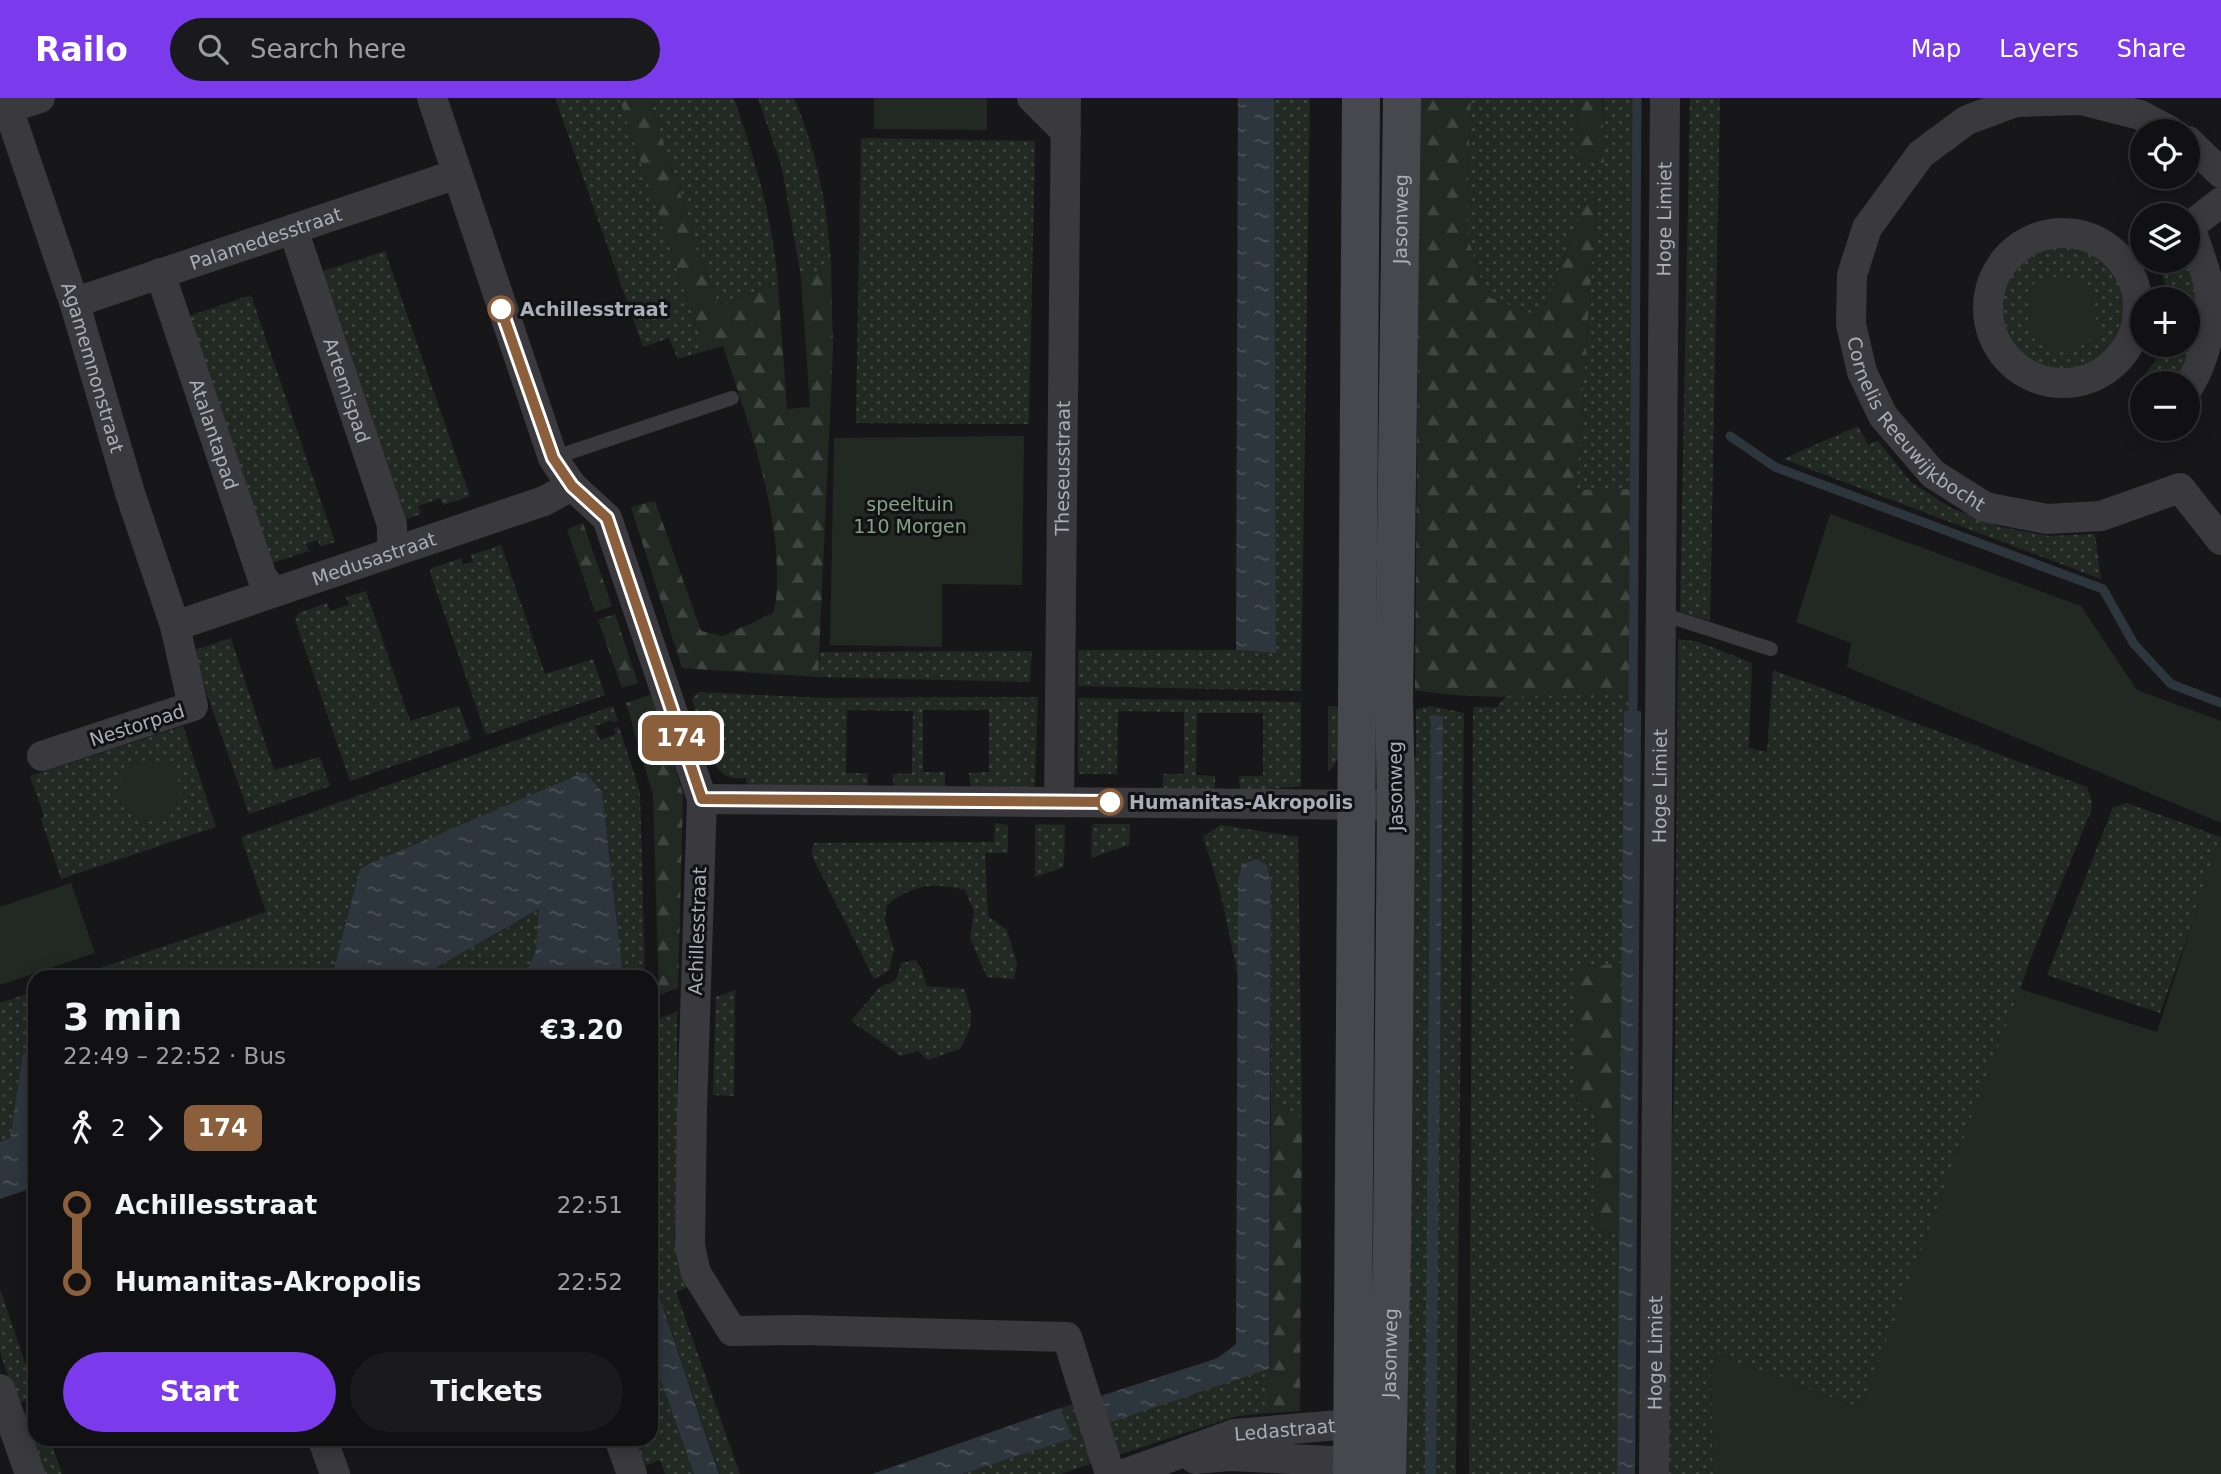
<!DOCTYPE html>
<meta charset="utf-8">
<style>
body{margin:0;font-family:"DejaVu Sans",sans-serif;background:#1a1a1c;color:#f1f3f6;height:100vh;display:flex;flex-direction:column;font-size:26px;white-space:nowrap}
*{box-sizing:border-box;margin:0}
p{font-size:23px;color:#9c9da0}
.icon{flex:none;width:38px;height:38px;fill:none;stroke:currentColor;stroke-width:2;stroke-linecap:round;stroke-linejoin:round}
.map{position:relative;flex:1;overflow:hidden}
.panel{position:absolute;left:28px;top:872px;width:630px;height:476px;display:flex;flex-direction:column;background:#111113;border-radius:21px;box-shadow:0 4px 18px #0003,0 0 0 2px #303133}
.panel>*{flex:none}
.badge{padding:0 14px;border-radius:10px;font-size:24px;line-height:46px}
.tools{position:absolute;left:2130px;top:21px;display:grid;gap:14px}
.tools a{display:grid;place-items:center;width:70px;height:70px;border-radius:50%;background:#111113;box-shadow:0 4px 18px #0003,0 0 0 2px #303133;font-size:35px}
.map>.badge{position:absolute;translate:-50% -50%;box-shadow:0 0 0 4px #fff}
.legs{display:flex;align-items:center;gap:10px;height:77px;padding:0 35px;font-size:23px}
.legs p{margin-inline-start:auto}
.headline{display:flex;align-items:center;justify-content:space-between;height:119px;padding:0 35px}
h1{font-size:38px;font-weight:600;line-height:52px}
.primary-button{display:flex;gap:14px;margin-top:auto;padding:14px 35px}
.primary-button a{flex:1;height:80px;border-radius:42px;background:#7c3aed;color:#fff;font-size:28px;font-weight:600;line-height:80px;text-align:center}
.primary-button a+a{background:#1a1a1c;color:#f1f3f6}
ul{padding:0 35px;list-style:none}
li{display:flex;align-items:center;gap:24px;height:77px;font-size:26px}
li i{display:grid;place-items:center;width:10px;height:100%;margin:0 9px;background:currentColor}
li i::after{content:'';width:18px;height:18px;margin:-9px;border:5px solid;border-radius:50%;background:#111113}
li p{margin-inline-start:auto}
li:first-child i{background:linear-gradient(#0000 50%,currentColor 0)}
li:last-child i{background:linear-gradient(currentColor 50%,#0000 0)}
header{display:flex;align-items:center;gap:42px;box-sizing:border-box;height:98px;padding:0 35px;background:#7c3aed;color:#fff}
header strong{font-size:33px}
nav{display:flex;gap:38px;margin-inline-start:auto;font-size:24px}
.search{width:490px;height:63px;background:#1a1a1c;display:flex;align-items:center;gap:18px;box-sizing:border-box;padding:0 24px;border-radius:38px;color:#9c9da0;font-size:26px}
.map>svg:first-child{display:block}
.grass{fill:url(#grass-dots)}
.forest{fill:url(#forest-firs)}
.green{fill:#222923}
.water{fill:url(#water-ripples)}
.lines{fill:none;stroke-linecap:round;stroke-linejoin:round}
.stream{stroke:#2e363d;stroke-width:9}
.lane{stroke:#39393e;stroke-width:14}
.street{stroke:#39393e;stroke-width:30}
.secondary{stroke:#47484e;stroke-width:38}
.line-1-casing{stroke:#fff;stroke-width:16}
.line-1{stroke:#8b5e3c;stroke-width:10}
.stop-1-dot{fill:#fff;stroke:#8b5e3c;stroke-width:3.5}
.labels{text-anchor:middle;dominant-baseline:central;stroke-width:6;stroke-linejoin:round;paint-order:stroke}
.street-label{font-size:19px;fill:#aaaeb8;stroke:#121214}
.stop-label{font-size:19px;font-weight:bold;fill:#aaaeb8;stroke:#121214;text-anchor:start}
.park-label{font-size:19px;fill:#83a285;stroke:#121214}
</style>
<header>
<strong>Railo</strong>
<div class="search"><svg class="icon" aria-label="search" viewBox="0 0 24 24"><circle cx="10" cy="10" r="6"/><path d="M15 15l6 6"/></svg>Search here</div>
<nav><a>Map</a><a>Layers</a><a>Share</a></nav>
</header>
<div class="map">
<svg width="2221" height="1376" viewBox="0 0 2221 1376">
<defs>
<pattern id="grass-dots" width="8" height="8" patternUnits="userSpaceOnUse" patternTransform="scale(1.75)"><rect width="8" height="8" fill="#222923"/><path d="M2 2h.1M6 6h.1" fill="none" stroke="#3f4641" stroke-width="1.8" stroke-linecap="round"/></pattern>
<pattern id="forest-firs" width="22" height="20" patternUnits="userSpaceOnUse" patternTransform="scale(1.75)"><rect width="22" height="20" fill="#222923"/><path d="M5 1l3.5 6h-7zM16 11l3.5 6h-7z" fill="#3f4641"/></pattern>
<pattern id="water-ripples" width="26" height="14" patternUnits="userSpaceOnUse" patternTransform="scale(1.75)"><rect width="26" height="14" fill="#2e363d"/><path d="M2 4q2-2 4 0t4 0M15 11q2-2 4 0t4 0" fill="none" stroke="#4a5157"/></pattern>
</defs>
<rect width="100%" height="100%" fill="#171719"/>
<g class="grass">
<path d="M555,0h64l86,253 -27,8 -9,-21 -26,9z"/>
<path d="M649,0h85c21,63 39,120 44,187l-61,20z"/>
<path d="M758,0h36c23,54 34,110 37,169l-30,10 -19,-109z"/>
<path d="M1274,0h36l-9,593 -223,-5v-36h158l40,3z"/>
<path d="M1471,0h106l1,60 25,6v-66h37l-5,391 -59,2 21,-297 -8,-1 -49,124 -54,-21 -20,-65z"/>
<path d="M1690,0h30l-10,523 -30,-9z"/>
<path d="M861,40l174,3 -6,283 -173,-1z"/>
<circle cx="2064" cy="211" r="63"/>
<path d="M385,153l85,245 -27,9 -3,-7 -22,8 3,8 -21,7 -82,-248z"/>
<path d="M2188,156l13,65 -9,41 -17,23h-33v2l-3,-3 16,-21 7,-16h26v-46h-19l-9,-31 11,-7h17z"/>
<path d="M251,197l84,247 -15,5 -2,-7 -12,4 3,7 -43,14 -86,-246z"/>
<path d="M1858,328l10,19 10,-4 33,41 40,26 50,19 48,9 46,-2 6,45 -318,-120z"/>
<path d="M501,447l44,129 48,-15 12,36 -119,40 -56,-163 2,-4 29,-10 2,7 10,-3 -2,-7z"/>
<path d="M366,493l44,130 49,-15 12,33 -121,42 -55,-161 3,-7 29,-10 3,8 19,-6 -3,-8z"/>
<path d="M231,540l43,132 46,-13 10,29 -81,28 -57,-163z"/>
<path d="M1678,541l21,3 53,21 -3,85 18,4 6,-82 314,117 5,15 -1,9 -61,149 -33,98 -136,350 -111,-40 -34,-15 -5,19 2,102h-48v-116l10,-307z"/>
<path d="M1032,553l-2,31 -212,-5 2,-25z"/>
<path d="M698,594l125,6 215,-1 -3,92 -64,-1 -2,-15 20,-1v-62h-66v62h22v16l-51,-1 -2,-13 20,-1 1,-62 -66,-1 -1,63h22v13h-121l-1,-8c-5,0 -12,1 -17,-1 -22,-8 -30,-57 -37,-78z"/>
<path d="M1635,595l-2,268 -57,9v132l17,6 4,12 -4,108 37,10 4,236h-165l4,-767h24l9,-11z"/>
<path d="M1078,600l223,4v84l-61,6 -1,-16h24v-63h-66l-1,62 19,1v15l-52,-1v-16h21v-62l-66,-1 -1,63h-39z"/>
<path d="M613,608l5,15 -5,2 -1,-3 -17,6 5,14 16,-6 -2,-6 5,-1 21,65 5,184h-22l-21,-184 -242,75 -28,109h-256l190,-64 -25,-75z"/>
<path d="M1328,608l18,1c-1,25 1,46 -18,65z"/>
<path d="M1431,608l33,7 -8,761h-59l6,-717 13,1v-49z"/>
<path d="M183,628l33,101 -155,52 -20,-60 3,-3 -14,-40z"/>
<path d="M2127,705l94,34v8l-61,168 -113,-38 66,-168z"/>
<path d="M995,725l13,2v28h-23l3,63 19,14 10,33 -3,16 -27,-2 -17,-39 4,-27 -9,-21c-32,-8 -52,-6 -78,15l-2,14 9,31 -5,21 -15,8 -63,-125 3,-11 180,-1z"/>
<path d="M1035,726l30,1 -1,42 -29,10z"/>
<path d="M1092,726h38l-1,21 -38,13z"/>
<path d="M1221,727l77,12 4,281 -31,-17v-220l-4,-16 -10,-6 -15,5 -4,15v97l-17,-81 -18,-59z"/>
<path d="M540,811l-4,41 -9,20 -30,6h-72v-2z"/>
<path d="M915,862l6,7 6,19 37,3c10,27 10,35 -4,60l-32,11 -10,-9 -17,5 -50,-35 29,-34 15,-6 7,-18z"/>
<path d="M735,892l-1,106 -21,-1 3,-98z"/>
<path d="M35,893v60l-12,2 -13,85 -10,4v-139z"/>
<path d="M677,914v177l-3,50 16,47 -14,6 64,182h-20l-69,-202v-251z"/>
<path d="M0,1191l35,103v5l-17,7 -18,-52z"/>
<path d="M651,1255l43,121h-29l-5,-14 -18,7 -10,-28 19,-1z"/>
<path d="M1269,1271v44l-32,3 -176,58h-99l110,-36 -12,-30 28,-8 9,26z"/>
<path d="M35,1311v29l15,1 12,35h-21l-20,-60z"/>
</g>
<g class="forest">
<path d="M619,0h30l68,207 61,-20 9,124 23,-2 -9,-130 30,-10 2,82 -15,328 -136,-9 -51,-161 24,-6 46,130 22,5 50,-23c6,-20 4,-43 3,-64 -7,-71 -31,-136 -53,-203l-18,5z"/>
<path d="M1420,0h51l-5,133 20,65 54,21 49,-124h8l-21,297 59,-1v204c-73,2 -148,9 -220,-3z"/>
<path d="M1577,0h25l2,66 -26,-6z"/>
<path d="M583,425l29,83 -17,6 -28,-83z"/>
<path d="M615,516l23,69 -16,5 -24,-68z"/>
<path d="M652,596l31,100 -5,194 -19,7 -6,-200 -27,-92z"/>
<path d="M1633,863l-3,277 -37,-10 4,-108 -5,-12 -16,-6v-133z"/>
<path d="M1271,1003l31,17 -2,293 -31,2z"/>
</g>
<g class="green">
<path d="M874,0h113v32l-113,-1z"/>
<path d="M2062,177l29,13 8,47 -32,18 -32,-11 -7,-40 5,-18z"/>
<path d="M1024,338l-2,149 -80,-1v63l-112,-2 4,-207z"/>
<path d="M1830,416l251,92 56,84 84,31v102l-374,-156 4,-24 -55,-21z"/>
<circle cx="150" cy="692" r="30"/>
<path d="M2221,738v638h-508l-2,-102 5,-19 34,15 111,40 159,-419 137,43z"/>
<path d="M71,785l24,70 -95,32v-78z"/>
</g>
<g class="water">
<path d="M1238,0h36l2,555 -40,-3z"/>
<path d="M1624,613h17l-6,763h-18z"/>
<path d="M1431,617l12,1 -7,758h-11z"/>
<path d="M585,674l17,20 21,184h-126l30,-6 9,-20 3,-41 -114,65v2h-93l28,-108z"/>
<path d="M1257,761l10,6 4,16 -2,488 -173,58 -8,-27 130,-42 18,-14 2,-465 4,-15z"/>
<path d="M35,953v136l-35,12v-57l10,-4 13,-85z"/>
<path d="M651,1174l68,202h-25l-43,-121z"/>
<path d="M1060,1310l13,30 -111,36h-90z"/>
</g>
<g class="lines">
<g class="stream">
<path d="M1730,338l45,31 328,122 31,55 37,40 50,19"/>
<path d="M1633,613l4,-613"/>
</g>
<g class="lane">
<path d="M553,360l179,-60"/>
<path d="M1662,516l109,35"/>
</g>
<g class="street">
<path d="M432,0l121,360 19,28 35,32 95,281 -10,311 -2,136 6,27 36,58 68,-1 267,7 43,137"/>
<path d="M1032,0l34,34"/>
<path id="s1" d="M8,10l68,200 54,185 45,133 18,80 -151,50"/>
<path d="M0,13l40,-13"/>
<path id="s2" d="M2170,33l-30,-16 -59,-15 -65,2 -49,18 -46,34 -54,74 -15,47 -1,49 11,48 21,44 50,58 52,33 62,12 54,-3 79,-28 41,52"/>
<path d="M2188,43l33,32"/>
<path d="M2188,130l33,-26"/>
<path id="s3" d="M293,131l99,296v27"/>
<circle cx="2063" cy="210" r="75"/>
<path id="s4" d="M160,175l102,304 12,15"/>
<path id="s5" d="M76,210l12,-10 369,-124"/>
<path d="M2188,290c17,-28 27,-67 21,-99 -3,-21 -13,-43 -19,-63"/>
<path id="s6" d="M175,528l369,-125 28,-15"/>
<path d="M702,701l675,6"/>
<path id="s7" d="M1059,704l7,-704"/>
<path d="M0,1291l30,85"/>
<path d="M322,1340l13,36"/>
<path d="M619,1340l13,36"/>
<path d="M1195,1361l35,-3 122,6 17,-10"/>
<path id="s8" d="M1124,1376l110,-40 116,-10 22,10"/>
<path id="s9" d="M1654,1376l11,-1376"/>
</g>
<g class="secondary">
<path d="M1352,1376l9,-1376"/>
<path id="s10" d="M1387,1376l5,-228 4,-441 -2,-105 8,-602"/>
</g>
</g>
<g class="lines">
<defs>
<path id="line-1" d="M501,211l52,149 19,28 35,32 95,281 408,3"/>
</defs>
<use href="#line-1" class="line-1-casing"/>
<use href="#line-1" class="line-1"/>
</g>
<g class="stop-1-dot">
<circle cx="501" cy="211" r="12"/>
<circle cx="1110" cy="704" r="12"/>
</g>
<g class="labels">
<g class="street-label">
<text stroke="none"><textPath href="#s10" startOffset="1255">Jasonweg</textPath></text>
<text stroke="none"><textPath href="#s9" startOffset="1255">Hoge Limiet</textPath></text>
<text stroke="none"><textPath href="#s5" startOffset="203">Palamedesstraat</textPath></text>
<text stroke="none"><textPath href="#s1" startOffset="273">Agamemnonstraat</textPath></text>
<text stroke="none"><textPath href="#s3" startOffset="170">Artemispad</textPath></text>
<text stroke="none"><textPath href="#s2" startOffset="583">Cornelis Reeuwijkbocht</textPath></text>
<text stroke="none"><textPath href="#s4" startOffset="170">Atalantapad</textPath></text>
<text stroke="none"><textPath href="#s7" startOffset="334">Theseusstraat</textPath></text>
<text stroke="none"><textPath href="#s6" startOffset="210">Medusastraat</textPath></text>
<text transform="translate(137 627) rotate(-18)">Nestorpad</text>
<text transform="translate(1395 688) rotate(-91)">Jasonweg</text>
<text stroke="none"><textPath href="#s9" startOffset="688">Hoge Limiet</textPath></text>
<text transform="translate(697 833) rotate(-88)">Achillesstraat</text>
<text stroke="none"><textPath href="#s10" startOffset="121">Jasonweg</textPath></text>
<text stroke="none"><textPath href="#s9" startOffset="121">Hoge Limiet</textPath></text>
<text stroke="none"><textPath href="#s8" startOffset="168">Ledastraat</textPath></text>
</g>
<g class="stop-label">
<text x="520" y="211">Achillesstraat</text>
<text x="1129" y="704">Humanitas-Akropolis</text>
</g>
<g class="park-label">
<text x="910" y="406">speeltuin<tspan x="910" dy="22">110 Morgen</tspan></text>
</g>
</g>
</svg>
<div class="tools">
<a><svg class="icon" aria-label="locate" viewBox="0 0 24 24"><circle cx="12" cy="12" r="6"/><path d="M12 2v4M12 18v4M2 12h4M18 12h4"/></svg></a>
<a><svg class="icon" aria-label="layers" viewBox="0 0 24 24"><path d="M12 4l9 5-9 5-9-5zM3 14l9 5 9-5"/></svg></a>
<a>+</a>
<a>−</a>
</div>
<b class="badge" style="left:681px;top:640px;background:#8b5e3c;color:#fff">174</b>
<section class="panel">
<div class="headline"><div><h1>3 min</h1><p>22:49 – 22:52 · Bus</p></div><b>€3.20</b></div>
<div class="legs"><svg class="icon" aria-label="walk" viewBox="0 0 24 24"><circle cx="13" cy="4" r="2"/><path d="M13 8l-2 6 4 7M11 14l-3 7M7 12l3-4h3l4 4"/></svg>2<svg class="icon" aria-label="forward" viewBox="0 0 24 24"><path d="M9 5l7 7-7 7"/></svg><b class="badge" style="background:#8b5e3c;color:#fff">174</b></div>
<ul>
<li><i style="color:#8b5e3c"></i><b>Achillesstraat</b><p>22:51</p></li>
<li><i style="color:#8b5e3c"></i><b>Humanitas-Akropolis</b><p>22:52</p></li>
</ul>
<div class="primary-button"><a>Start</a><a>Tickets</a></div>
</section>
</div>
